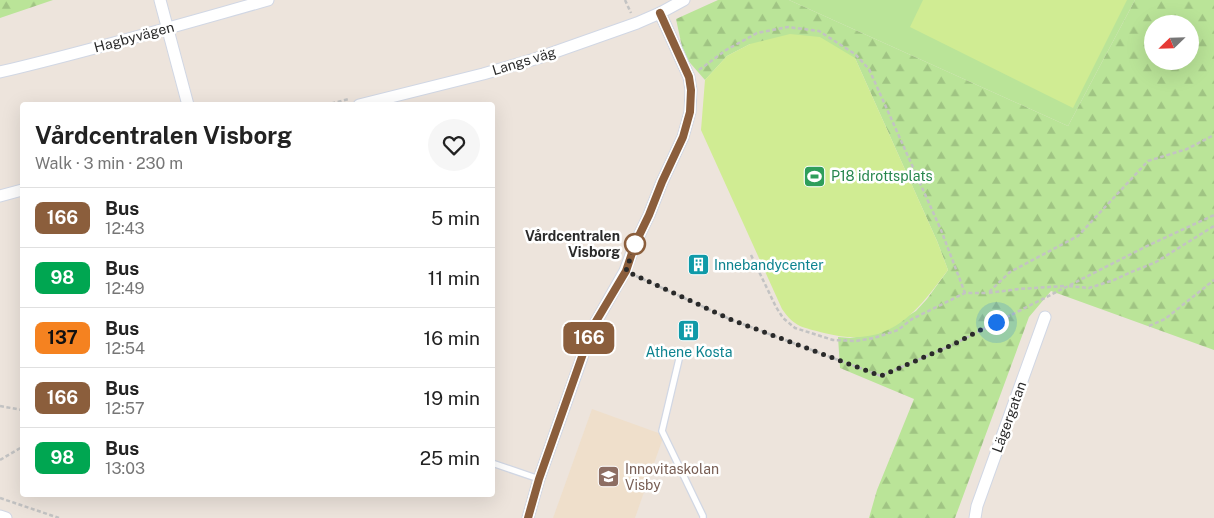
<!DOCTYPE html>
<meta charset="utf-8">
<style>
body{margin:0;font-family:"Public Sans",sans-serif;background:#f6f6f6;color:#222;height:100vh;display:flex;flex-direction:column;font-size:19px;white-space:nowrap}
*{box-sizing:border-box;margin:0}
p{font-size:16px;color:#767676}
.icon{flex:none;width:28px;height:28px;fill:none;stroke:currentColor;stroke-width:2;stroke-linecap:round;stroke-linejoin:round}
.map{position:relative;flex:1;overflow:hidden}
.panel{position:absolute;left:20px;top:102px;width:475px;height:395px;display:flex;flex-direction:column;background:#fff;border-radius:5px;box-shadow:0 5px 20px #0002}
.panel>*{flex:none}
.badge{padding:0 10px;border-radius:8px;font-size:18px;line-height:32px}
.needle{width:32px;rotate:247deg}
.tools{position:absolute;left:1144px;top:15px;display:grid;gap:10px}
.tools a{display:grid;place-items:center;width:55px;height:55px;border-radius:50%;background:#fff;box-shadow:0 5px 20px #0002;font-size:25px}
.you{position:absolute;width:25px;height:25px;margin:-12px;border:4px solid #fff;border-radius:50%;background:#1a73e8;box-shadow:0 0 0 8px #1a73e833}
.map>.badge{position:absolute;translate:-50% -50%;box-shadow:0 0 0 2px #fff}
.round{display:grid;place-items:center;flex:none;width:52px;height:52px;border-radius:26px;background:#f6f6f6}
.head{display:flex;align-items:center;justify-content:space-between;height:85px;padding:0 15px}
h1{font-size:24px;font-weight:700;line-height:38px}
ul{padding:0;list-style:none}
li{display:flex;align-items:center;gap:15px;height:60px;padding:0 15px;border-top:1px solid #e0e0e0}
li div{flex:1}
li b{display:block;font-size:19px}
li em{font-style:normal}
li .badge{min-width:55px;font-weight:700;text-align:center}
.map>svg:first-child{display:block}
.education{fill:#efdfcb}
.grass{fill:#bae498}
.forest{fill:url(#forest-firs);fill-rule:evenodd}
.pitch{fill:#d0ec93}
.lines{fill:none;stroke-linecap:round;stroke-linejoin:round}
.service-casing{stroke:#d1d7e4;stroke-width:8}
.minor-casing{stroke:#d1d7e4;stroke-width:13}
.path{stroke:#c3c3c3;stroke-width:2.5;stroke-dasharray:4 2.5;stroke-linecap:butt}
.service{stroke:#fff;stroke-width:5.5}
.minor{stroke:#fff;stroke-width:11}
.line-casing{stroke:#fff;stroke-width:11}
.line{stroke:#8b5e3c;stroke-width:8}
.walk{stroke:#2a2a2a;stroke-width:5;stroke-dasharray:0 9}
.stop-dot{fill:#fff;stroke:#8b5e3c;stroke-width:2.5}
.labels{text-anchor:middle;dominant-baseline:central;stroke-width:5;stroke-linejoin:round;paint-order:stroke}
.street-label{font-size:14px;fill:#2a2a2a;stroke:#fff}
.leisure-label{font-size:14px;fill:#27864d;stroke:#fff;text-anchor:start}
.stop-label{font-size:14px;font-weight:bold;fill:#2a2a2a;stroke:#fff;text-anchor:end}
.culture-label{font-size:14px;fill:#0d838f;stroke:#fff;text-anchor:start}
.education-label{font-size:14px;fill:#785e54;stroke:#fff;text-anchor:start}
</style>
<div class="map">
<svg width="1214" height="518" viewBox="0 0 1214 518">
<defs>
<pattern id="forest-firs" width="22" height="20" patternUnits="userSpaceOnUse" patternTransform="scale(1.25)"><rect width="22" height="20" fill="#bae498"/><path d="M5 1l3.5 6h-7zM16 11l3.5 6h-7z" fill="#a0c483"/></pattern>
</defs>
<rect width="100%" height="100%" fill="#ede4dc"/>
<path class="education" d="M592,409l72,26 -29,83h-82z"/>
<path class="grass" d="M789,0h346l-67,126z"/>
<g class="forest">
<path d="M0,0h53l-53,18z"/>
<path d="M718,0h71l279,126 67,-126h79v350l-163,-59 -22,26 -74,201h-86l8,-28 37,-91 -74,-31 -2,-31 12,1 30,-5 36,-22 11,-12 21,-29 -11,-29 -82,-183 -105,-14 -23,12 -22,24 -21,-24 -8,-37zM1152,24h38v37h-38z"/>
</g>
<g class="pitch">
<path d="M923,0h204l-54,108 -163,-81z"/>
<path d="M790,34l30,3 35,21 82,183 11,29c-35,47 -60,79 -124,63 -21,-6 -29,-5 -42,-24l-81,-179 4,-50 22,-24 23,-12z"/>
</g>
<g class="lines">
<defs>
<g id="service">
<path d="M680,355l-18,76 41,85v2"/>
<path d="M492,463l47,16"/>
</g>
<g id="minor">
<path d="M160,0l28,105"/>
<path d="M0,72c90,-21 179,-47 268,-72"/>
<path d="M359,105l124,-31 52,-15 102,-36 23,-10 24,-13"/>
<path d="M0,196l22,-6"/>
<path d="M0,516l6,2"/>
<path d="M528,518l11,-39 53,-150 33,-58 10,-27 14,-29 13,-33 21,-45 7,-25 1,-22 -2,-13 -29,-64"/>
<path d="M975,518l2,-12 68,-189"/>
</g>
</defs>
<use href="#service" class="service-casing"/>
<use href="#minor" class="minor-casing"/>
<g class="path">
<path d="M625,0l6,13"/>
<path d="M699,70l27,-20 31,-17 31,-6 31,4 36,23 14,15 72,161 24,63"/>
<path d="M325,105l24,-6"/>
<path d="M751,255l25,52 7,11 12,10 38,12 23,1 18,-3 24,-8 14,-11 53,-26h23"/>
<path d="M636,276l96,44 149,56 71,-31 193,-98 69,-32"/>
<path d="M1064,286l-45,3 -31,4 22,-21 68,-36 70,-75 39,-12 27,-14"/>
<path d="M1069,286l20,2 25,-8 15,-7 27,-11 58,-36"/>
<path d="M1149,326l16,-7 49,-39"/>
<path d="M0,406l22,4"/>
<path d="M0,460l22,-13"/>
<path d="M0,498l59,20"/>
</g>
<use href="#service" class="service"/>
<use href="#minor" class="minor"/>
</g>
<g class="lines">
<defs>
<path id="line" d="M528,518l11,-39 53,-151 34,-57 9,-27 14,-29 13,-33 21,-45 7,-25 1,-22 -2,-13 -29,-64"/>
</defs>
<use href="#line" class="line-casing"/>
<use href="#line" class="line"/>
<path class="walk" d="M635,244l-9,27 106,49 149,56 71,-31 44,-23"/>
</g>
<defs>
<symbol id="stadium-square" viewBox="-11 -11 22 22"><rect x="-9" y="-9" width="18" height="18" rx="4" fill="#2e9e5b" stroke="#fff"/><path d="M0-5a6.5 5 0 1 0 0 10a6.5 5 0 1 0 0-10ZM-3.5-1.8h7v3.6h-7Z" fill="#fff"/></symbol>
<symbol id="building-square" viewBox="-11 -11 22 22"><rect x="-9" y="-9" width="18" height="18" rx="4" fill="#0f9aa8" stroke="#fff"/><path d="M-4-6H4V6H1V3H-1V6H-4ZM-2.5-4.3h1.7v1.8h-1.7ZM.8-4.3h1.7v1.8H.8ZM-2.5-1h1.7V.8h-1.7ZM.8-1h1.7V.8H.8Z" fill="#fff"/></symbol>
<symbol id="school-square" viewBox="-11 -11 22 22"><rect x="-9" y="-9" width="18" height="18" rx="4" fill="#8d6e63" stroke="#fff"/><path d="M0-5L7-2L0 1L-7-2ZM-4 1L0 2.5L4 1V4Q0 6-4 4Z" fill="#fff"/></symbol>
</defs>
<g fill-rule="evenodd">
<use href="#stadium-square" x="802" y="164" width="25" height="25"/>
<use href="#building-square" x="686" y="252" width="25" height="25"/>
<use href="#building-square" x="676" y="318" width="25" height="25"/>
<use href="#school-square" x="596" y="464" width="25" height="25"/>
</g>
<circle class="stop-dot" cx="635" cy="244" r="10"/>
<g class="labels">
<g class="street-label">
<text transform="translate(134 37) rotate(-15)">Hagbyvägen</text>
<text transform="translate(524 61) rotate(-17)">Langs väg</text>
<text transform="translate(1009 417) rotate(-70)">Lägergatan</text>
</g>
<g class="leisure-label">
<text x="831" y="176">P18 idrottsplats</text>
</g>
<g class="stop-label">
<text x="620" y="236">Vårdcentralen<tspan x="620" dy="16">Visborg</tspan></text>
</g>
<g class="culture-label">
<text x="714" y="265">Innebandycenter</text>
<text x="689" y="352" text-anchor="middle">Athene Kosta</text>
</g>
<g class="education-label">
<text x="625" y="469">Innovitaskolan<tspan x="625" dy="16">Visby</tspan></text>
</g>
</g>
</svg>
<div class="tools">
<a><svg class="needle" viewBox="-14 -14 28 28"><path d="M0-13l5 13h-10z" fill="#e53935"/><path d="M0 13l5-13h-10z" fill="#767676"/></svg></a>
</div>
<div class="you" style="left:996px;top:322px"></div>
<b class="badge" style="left:589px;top:338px;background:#8b5e3c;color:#fff">166</b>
<section class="panel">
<div class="head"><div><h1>Vårdcentralen Visborg</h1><p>Walk · 3 min · 230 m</p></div><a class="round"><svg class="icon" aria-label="heart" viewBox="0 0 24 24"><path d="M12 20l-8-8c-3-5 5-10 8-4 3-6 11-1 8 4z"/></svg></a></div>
<ul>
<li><span class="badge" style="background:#8b5e3c;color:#fff">166</span><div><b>Bus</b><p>12:43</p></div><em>5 min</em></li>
<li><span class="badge" style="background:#00a651;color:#fff">98</span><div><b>Bus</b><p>12:49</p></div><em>11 min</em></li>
<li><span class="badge" style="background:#f58220;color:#111">137</span><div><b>Bus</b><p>12:54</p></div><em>16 min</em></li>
<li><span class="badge" style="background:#8b5e3c;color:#fff">166</span><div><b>Bus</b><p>12:57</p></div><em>19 min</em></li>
<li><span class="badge" style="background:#00a651;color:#fff">98</span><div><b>Bus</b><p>13:03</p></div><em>25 min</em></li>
</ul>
</section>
</div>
